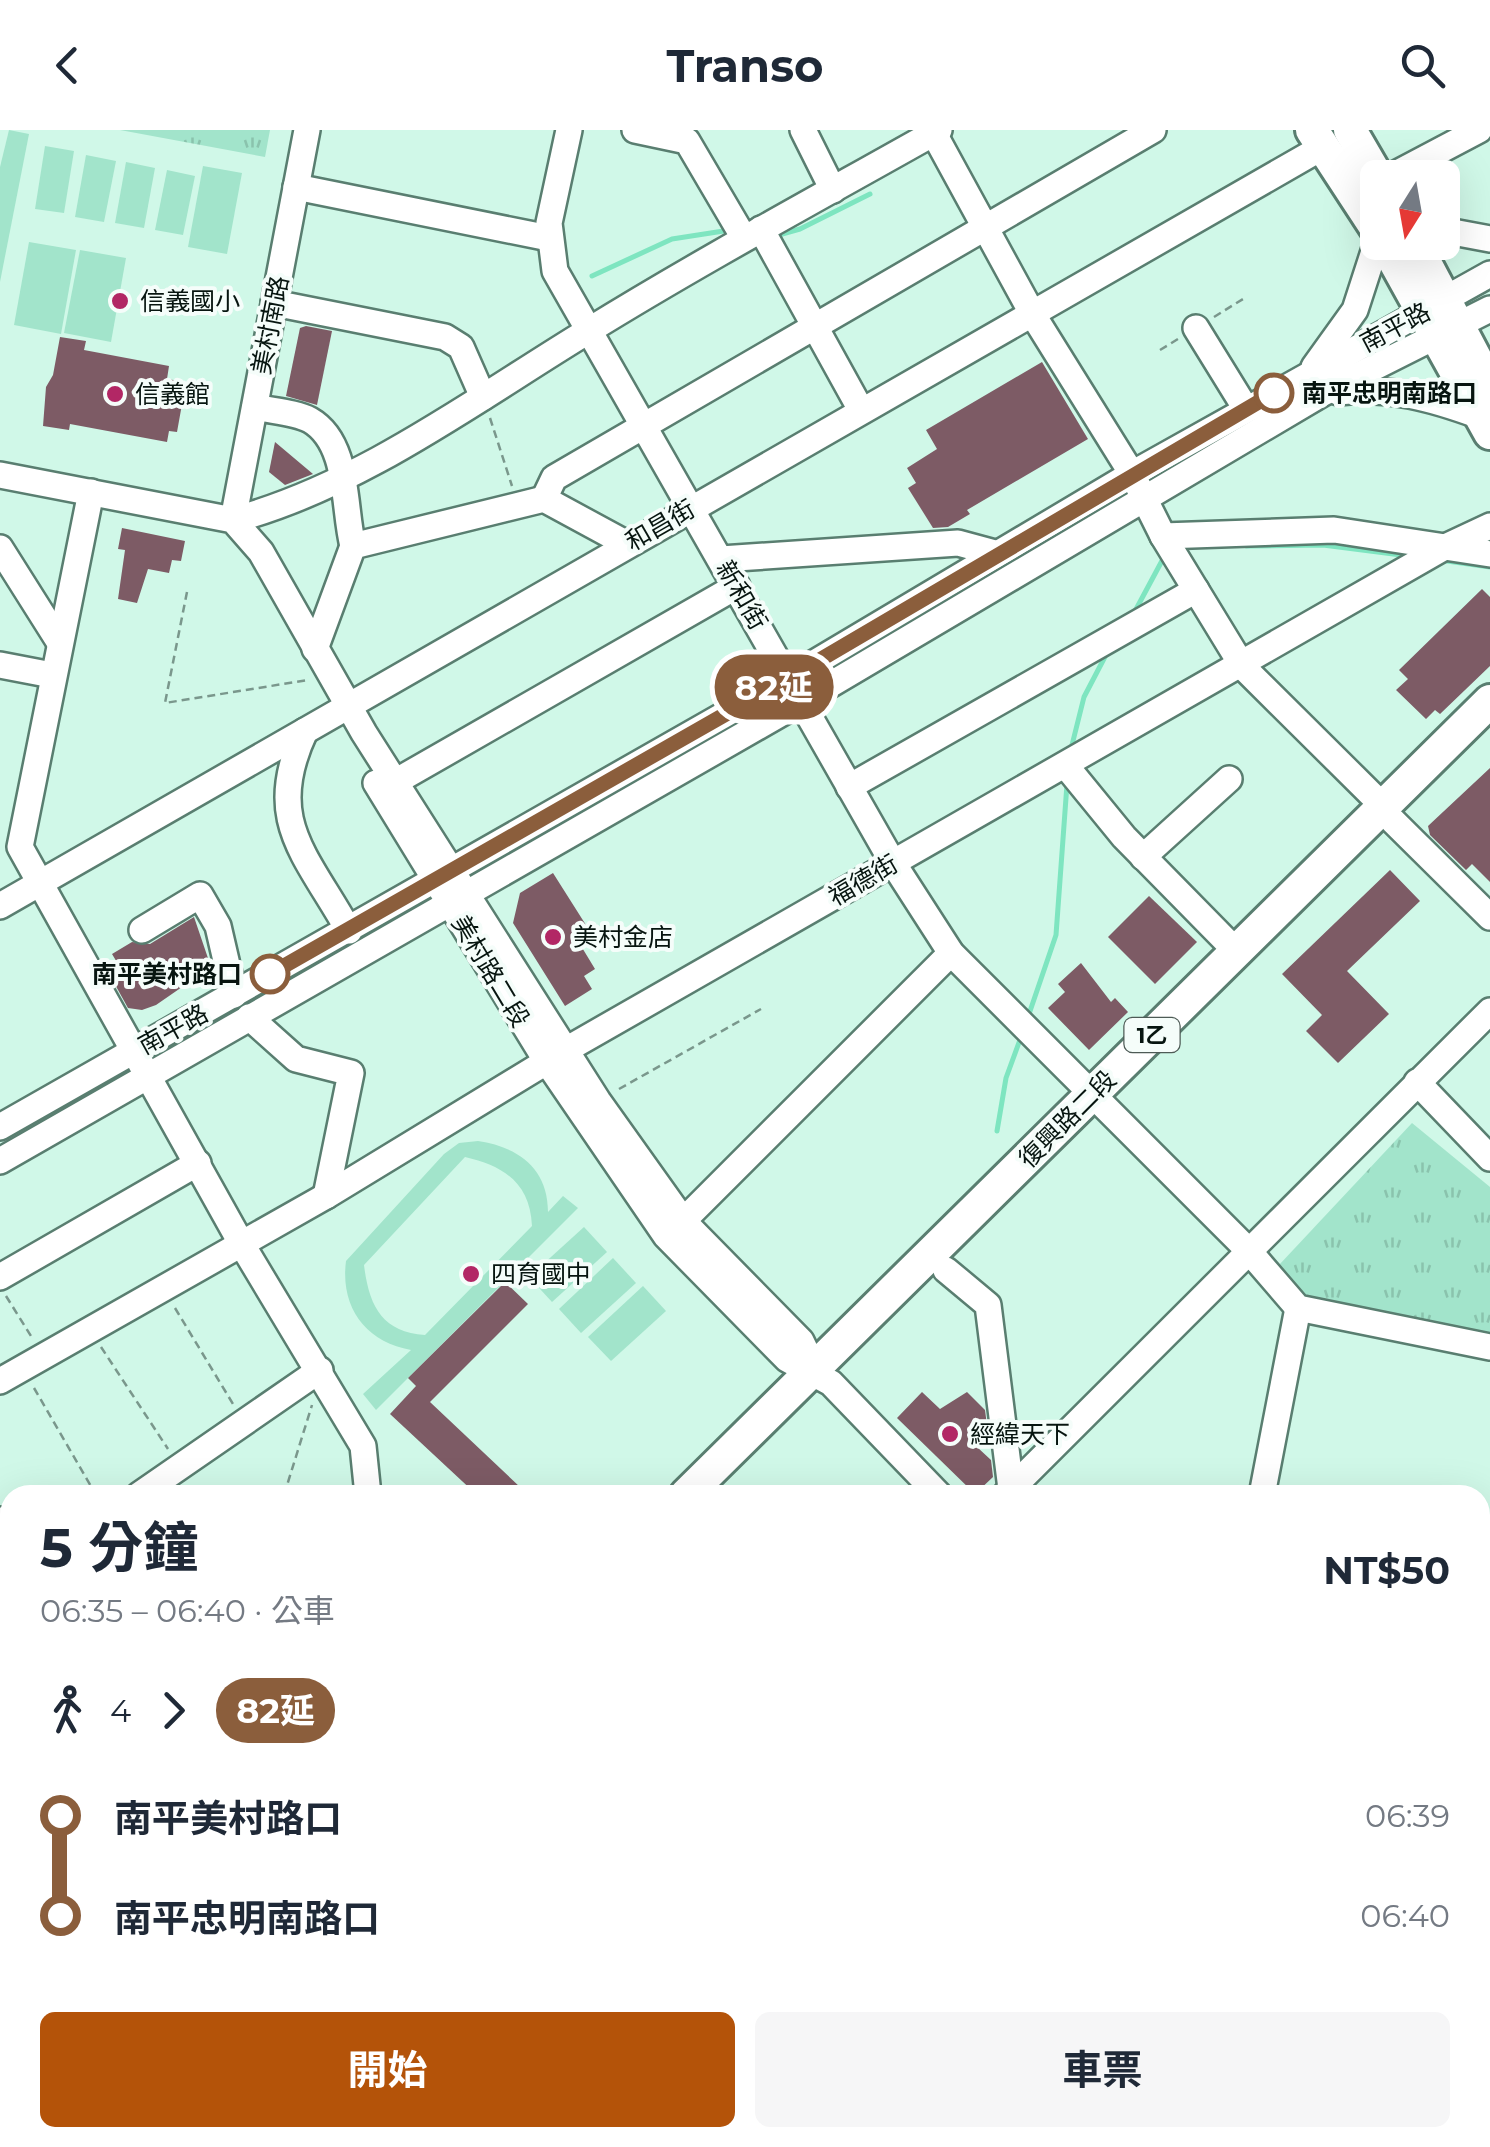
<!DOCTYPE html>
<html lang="zh-TW">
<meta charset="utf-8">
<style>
body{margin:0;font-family:Montserrat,"Noto Sans TC",sans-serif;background:#f6f6f7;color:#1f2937;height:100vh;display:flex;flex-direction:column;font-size:38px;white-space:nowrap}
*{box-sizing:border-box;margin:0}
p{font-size:32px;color:#747a83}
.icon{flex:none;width:55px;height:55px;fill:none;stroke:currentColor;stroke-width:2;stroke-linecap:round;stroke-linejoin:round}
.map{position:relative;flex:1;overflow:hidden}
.details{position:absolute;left:0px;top:1355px;width:1490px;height:662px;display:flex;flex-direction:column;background:#fff;border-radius:30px 30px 0 0;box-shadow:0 10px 40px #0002}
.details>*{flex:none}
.badge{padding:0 20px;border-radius:32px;font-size:35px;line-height:65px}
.needle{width:65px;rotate:191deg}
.fabs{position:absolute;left:1360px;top:30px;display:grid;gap:20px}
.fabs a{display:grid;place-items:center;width:100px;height:100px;border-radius:15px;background:#fff;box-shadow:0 10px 40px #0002;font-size:50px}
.map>.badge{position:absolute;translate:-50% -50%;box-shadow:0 0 0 5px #fff}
.legs{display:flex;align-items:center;gap:15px;height:110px;padding:0 40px;font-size:32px}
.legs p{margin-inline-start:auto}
.head{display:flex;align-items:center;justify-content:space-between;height:170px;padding:0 40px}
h1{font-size:55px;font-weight:700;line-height:75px}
.action{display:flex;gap:20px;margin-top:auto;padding:20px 40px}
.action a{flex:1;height:115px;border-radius:15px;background:#b45309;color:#fff;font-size:40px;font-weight:700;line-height:115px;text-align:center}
.action a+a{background:#f6f6f7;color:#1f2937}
ul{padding:0 40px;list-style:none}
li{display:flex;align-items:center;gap:35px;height:100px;font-size:38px}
li i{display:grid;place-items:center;width:15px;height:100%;margin:0 12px;background:currentColor}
li i::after{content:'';width:25px;height:25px;margin:-12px;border:8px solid;border-radius:50%;background:#fff}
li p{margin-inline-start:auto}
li:first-child i{background:linear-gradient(#0000 50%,currentColor 0)}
li:last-child i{background:linear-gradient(currentColor 50%,#0000 0)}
header{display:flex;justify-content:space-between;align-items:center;height:130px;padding:0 40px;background:#fff;font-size:45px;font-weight:700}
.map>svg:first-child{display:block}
.grass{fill:url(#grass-tufts)}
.pitch{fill:#a2e4cb;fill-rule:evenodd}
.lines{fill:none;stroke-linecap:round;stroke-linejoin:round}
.stream{stroke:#7ee5c0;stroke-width:5}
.building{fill:#7d5b65}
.minor-casing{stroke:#597e70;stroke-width:30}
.major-casing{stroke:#597e70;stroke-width:38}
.path{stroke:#7a978c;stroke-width:2.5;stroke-dasharray:8 5;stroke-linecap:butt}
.minor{stroke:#fff;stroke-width:25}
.major{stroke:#fff;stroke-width:32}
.rail-casing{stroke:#334740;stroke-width:9}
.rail{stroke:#f5fdfa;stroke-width:5;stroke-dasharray:15;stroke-linecap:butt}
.line-1-casing{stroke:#fff;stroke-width:22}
.line-1{stroke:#8b5e3c;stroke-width:15}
.poi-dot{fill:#b22765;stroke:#f5fdfa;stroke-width:4}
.stop-1-dot{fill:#fff;stroke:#8b5e3c;stroke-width:5}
.labels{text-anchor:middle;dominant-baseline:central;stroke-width:8;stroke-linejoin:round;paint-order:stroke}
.shield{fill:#f5fdfa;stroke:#4e5b56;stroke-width:2.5}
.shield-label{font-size:22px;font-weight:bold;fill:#071510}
.poi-label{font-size:25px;fill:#071510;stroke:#f5fdfa;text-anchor:start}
.street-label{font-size:25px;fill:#071510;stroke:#f5fdfa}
.stop-label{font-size:25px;font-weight:bold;fill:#071510;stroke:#f5fdfa;text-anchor:start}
</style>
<header><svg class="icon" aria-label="back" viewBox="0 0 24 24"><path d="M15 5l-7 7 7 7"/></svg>Transo<svg class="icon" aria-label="search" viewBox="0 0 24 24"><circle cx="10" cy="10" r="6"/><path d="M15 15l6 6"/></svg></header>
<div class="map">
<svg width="1490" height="2017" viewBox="0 0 1490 2017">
<defs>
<pattern id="grass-tufts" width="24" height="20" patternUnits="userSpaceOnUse" patternTransform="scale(2.5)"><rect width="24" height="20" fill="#a2e4cb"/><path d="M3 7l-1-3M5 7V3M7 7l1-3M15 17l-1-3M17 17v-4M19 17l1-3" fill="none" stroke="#8ac3ad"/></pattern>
</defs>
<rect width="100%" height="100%" fill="#d0f8e8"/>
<g class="grass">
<path d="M120,0h150l-5,27z"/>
<path d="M1412,993l78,64v153l-183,-39 -28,-36z"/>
</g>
<g class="pitch">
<path d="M9,0l20,4 -29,148v-115z"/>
<path d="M45,16l29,5 -10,62 -29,-4z"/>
<path d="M86,25l30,6 -12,61 -29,-5z"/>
<path d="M126,32l29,6 -11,60 -29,-5z"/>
<path d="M203,36l39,7 -15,81 -39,-7z"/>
<path d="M167,40l28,6 -12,59 -28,-5z"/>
<path d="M29,112l47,8 -15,84 -47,-9z"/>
<path d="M80,120l46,8 -15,84 -47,-9z"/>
<path d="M478,1011c40,6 70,27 70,71l15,-16 15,12 -202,202 -13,-16 48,-44c-45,-8 -71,-42 -65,-89l98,-107 15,-11zM465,1027c39,9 65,26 67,69l-107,109c-43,-3 -56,-29 -61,-70z"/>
<path d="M584,1097l23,25 -55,50 -23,-25z"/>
<path d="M613,1128l23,25 -55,50 -22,-24z"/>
<path d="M643,1156l23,25 -55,50 -23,-24z"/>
</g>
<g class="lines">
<g class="stream">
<path d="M775,106l25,-7 70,-35"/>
<path d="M592,146l80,-37 58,-9"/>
<path d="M1246,416l77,-1 86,11"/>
<path d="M1440,430l50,7"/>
<path d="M1134,483l30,-56"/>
<path d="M1070,623l14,-56 24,-46"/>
<path d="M1028,887l28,-82 11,-151"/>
<path d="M997,1001l9,-53 15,-41"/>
</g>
</g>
<g class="building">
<path d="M306,196l26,5 -15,74 -31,-9 14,-68z"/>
<path d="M60,207l26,4 -2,9 85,16 -2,13 19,3 -9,50 -8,-1 -2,11 -97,-18 -1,6 -26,-4 3,-39 7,-12z"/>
<path d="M1042,232l46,77 -121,71 3,4 -22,13 -15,1 -25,-40 8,-5 -9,-15 30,-19 -11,-19z"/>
<path d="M275,312l38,32 -28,11 -16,-13z"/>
<path d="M122,398l63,13 -4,20 -9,-1 -3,13 -21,-4 -11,34 -19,-4 7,-49 -7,-1z"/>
<path d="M1482,459l8,8v69l-50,48 -5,-4 -9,9 -30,-29 12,-11 -9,-9z"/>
<path d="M1490,638v114l-18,-18 -6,6 -36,-35 -2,-9z"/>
<path d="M1390,740l30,31 -73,70 42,43 -51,49 -32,-32 16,-16 -40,-41z"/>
<path d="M553,743l38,60 -13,8 17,28 -11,7 8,13 -27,17 -52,-83 7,-30z"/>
<path d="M1149,766l48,46 -42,42 -47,-47z"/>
<path d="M194,787l17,50 -55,38 -14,5 -14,-2 -21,-38 11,-6 -6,-10 20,-12 18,2z"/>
<path d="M1081,833l30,39 4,-4 13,14 -39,38 -41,-42 17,-16 -7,-8z"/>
<path d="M505,1152l23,22 -98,98 91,86 -6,7h-38l-87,-81 26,-28 -8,-8z"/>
<path d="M922,1262l18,17 27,-17 18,18 3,23 -11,14 14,13 2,17 -18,17 -78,-76z"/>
</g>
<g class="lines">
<defs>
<g id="minor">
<path d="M569,0l-20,93 6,48 338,592 58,90 297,297 50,58 192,39"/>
<path d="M635,0l52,11 57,97"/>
<path d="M803,0l30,60"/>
<path d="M932,0l101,185 99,159 31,62 80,131 141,140"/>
<path d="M1388,48l91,-48"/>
<path d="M296,57l253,51"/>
<path d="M761,99l100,181"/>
<path d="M1442,100l48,9"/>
<path d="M274,173l171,34 16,10 22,50"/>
<path d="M1196,198l50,81"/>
<path d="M1314,237l41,-57 23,-71"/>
<path d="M1338,262c53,-5 93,6 142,24"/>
<path d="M255,277c16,4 40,5 55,13 40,23 33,88 43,126"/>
<path d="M0,345l233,45 28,32 103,181 234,368 87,122 116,118 14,29"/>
<path d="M91,362l-71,355 221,396 122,203 5,49"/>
<path d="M544,369l10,-21 599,-348"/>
<path d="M233,390c128,-34 243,-121 355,-189 115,-71 234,-135 351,-201"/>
<path d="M233,390l74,-390"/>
<path d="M1163,406l171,-6 156,24"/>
<path d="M0,418l60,95"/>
<path d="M721,429l237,-16 37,10"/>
<path d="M315,519l38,-103 191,-47 83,45"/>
<path d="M0,535l52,10"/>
<path d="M305,601c-42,89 1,123 44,200"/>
<path d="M1066,636l58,71 113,115"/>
<path d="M376,653l171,279 119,174 121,123 44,24 108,112"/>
<path d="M849,657l347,-197"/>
<path d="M381,660l356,-204"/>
<path d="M1393,691l97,96"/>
<path d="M1143,727l86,-78"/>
<path d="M0,776l1321,-758"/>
<path d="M142,800l58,-35 18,31 16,69"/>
<path d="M249,887l47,42 55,14 -25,123"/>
<path d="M1417,952l73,76"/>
<path d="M0,997l789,-449 343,-204 358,-200"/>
<path d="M0,1031l801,-459 522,-309 167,-84"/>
<path d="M672,1102l279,-279"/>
<path d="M946,1140l42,35 23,184"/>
<path d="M0,1147l198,-114"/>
<path d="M0,1251l326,-185 238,-145 879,-503 47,-22"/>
<path d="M139,1365l181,-125"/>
<path d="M1005,1365l485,-484"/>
<path d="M1262,1365l36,-187"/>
<path d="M0,1390l10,16"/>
<path d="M1480,1423l10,2"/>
<path d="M0,1449l10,-3"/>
<path d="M1480,1518l10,2"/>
<path d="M0,1650l10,-3"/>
<path d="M1480,1658l10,-45"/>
<path d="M1480,1776l10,-2"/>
<path d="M1480,1894l10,-2"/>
<path d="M1480,1924l10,-3"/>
<path d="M0,1965l10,14"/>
<path d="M1480,2004l10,-52"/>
<path d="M141,2008l3,9"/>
<path d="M1050,2008l1,9"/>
<path d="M1164,2008l4,9"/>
<path d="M512,2017l37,-9"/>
<path d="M969,2017l39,-9"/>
<path d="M1083,2017l40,-9"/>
</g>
<g id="major">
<path d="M1312,0l66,101"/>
<path d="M1350,0l28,48"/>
<path d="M1384,112l106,191"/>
<path d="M1414,112l76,144"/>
<path d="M686,1365l804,-794"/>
<path d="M0,1850l10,-3"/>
</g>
</defs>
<use href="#minor" class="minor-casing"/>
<use href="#major" class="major-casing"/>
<g class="path">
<path d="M1214,187l29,-18"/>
<path d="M1160,220l18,-11"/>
<path d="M490,288l22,68"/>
<path d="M187,462l-22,111 143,-23"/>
<path d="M619,959l142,-80"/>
<path d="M6,1166l25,40"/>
<path d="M175,1178l58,96"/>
<path d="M101,1217l67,102"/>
<path d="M34,1258l62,107"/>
<path d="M284,1365l28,-90"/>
<path d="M0,1597l10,21"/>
</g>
<use href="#minor" class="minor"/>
<use href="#major" class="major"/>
<defs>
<g id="rail">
<path d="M1480,1827l10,-3"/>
<path d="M629,2017l40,-9"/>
<path d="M693,2017l40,-9"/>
</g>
</defs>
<use href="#rail" class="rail-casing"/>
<use href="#rail" class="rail"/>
</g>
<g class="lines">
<defs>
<path id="line-1" d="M270,844l519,-296 485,-285"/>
</defs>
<use href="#line-1" class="line-1-casing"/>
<use href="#line-1" class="line-1"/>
</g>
<g class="poi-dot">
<circle cx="120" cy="171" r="10"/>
<circle cx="115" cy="264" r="10"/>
<circle cx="553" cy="807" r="10"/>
<circle cx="471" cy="1144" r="10"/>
<circle cx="950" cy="1304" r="10"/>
</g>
<g class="stop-1-dot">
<circle cx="1274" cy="263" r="18"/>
<circle cx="270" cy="844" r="18"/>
</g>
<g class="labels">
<rect class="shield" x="1124.5" y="888" width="55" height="34" rx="8"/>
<g class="shield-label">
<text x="1152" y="905">1乙</text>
</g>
<g class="poi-label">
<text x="140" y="171">信義國小</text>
<text x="135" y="264">信義館</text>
<text x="573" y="807">美村金店</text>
<text x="491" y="1144">四育國中</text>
<text x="970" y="1304">經緯天下</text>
</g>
<g class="street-label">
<text transform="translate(270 195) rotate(-79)">美村南路</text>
<text transform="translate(1395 197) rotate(-28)">南平路</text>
<text transform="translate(660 395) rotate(-30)">和昌街</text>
<text transform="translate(742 465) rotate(60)">新和街</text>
<text transform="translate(863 750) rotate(-30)">福德街</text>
<text transform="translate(491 841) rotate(59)">美村路二段</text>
<text transform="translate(173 899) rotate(-29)">南平路</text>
<text transform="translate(1067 989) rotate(-45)">復興路二段</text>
</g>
<g class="stop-label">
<text x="1302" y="263">南平忠明南路口</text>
<text x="242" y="844" text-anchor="end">南平美村路口</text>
</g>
</g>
</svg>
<div class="fabs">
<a><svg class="needle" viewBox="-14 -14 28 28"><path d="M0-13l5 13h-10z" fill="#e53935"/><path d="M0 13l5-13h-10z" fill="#747a83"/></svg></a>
</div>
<b class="badge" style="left:774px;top:557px;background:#8b5e3c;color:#fff">82延</b>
<section class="details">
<div class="head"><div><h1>5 分鐘</h1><p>06:35 – 06:40 · 公車</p></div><b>NT$50</b></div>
<div class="legs"><svg class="icon" aria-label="walk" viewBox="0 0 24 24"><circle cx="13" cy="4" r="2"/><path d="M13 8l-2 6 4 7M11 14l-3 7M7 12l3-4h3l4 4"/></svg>4<svg class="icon" aria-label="forward" viewBox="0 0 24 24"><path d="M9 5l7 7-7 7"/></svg><b class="badge" style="background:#8b5e3c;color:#fff">82延</b></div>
<ul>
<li><i style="color:#8b5e3c"></i><b>南平美村路口</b><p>06:39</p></li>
<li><i style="color:#8b5e3c"></i><b>南平忠明南路口</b><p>06:40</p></li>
</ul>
<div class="action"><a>開始</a><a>車票</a></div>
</section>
</div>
